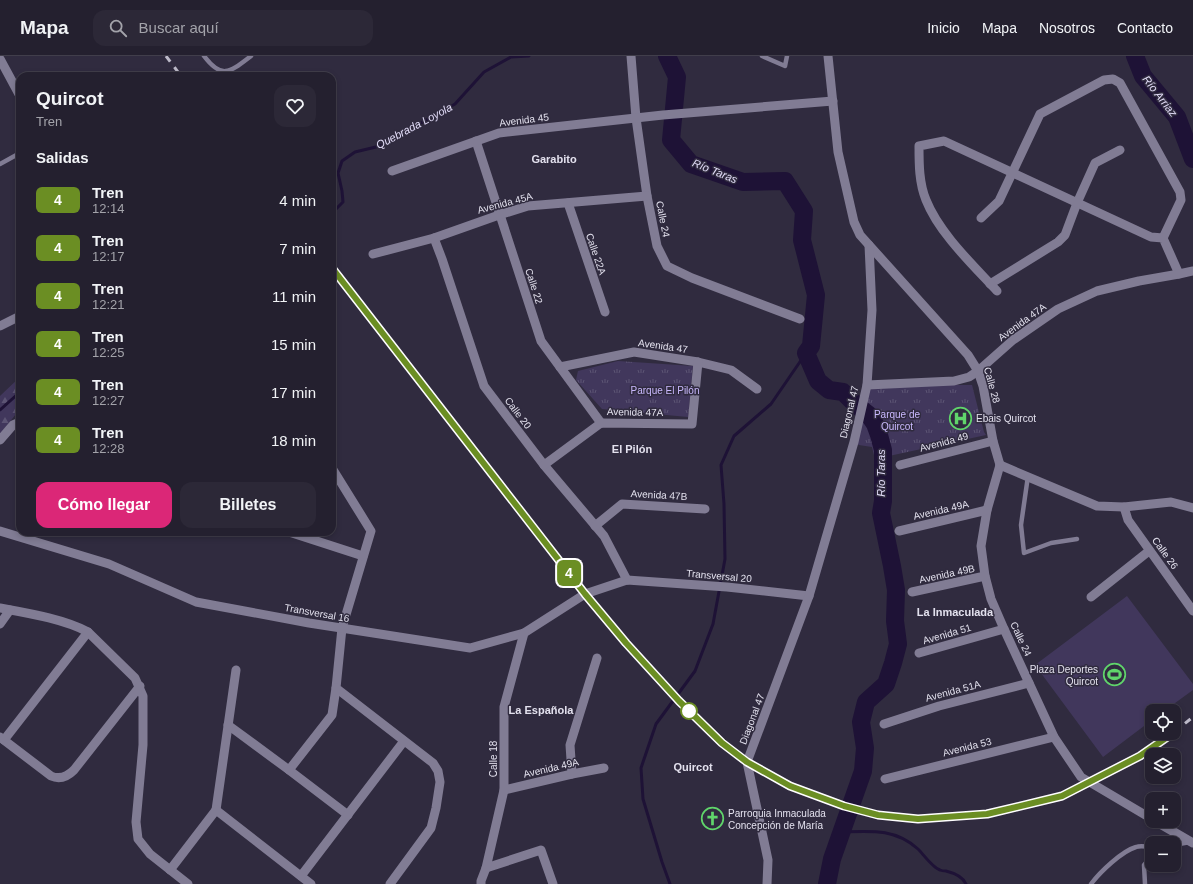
<!DOCTYPE html>
<html lang="es">
<meta charset="utf-8">
<style>
body{margin:0;font-family:Arial,sans-serif;background:#2c2837;color:#f1f3f6;height:100vh;display:flex;flex-direction:column;font-size:15px;white-space:nowrap}
*{box-sizing:border-box;margin:0}
p{font-size:13px;color:#a3a3aa}
.icon{flex:none;width:22px;height:22px;fill:none;stroke:currentColor;stroke-width:2;stroke-linecap:round;stroke-linejoin:round}
.map{position:relative;flex:1;overflow:hidden}
.side{position:absolute;left:16px;top:16px;width:320px;height:464px;display:flex;flex-direction:column;background:#24202f;border-radius:12px;box-shadow:0 2px 6px #0003,0 0 0 1px #413e4b}
.side>*{flex:none}
.badge{padding:0 8px;border-radius:6px;font-size:14px;line-height:26px}
.buttons{position:absolute;left:1145px;top:648px;display:grid;gap:8px}
.buttons a{display:grid;place-items:center;width:36px;height:36px;border-radius:8px;background:#24202f;box-shadow:0 2px 6px #0003,0 0 0 1px #413e4b;font-size:20px}
.map>.badge{position:absolute;translate:-50% -50%;box-shadow:0 0 0 2px #fff}
h2{padding:0 20px;font-size:15px;line-height:36px}
.round{display:grid;place-items:center;flex:none;width:42px;height:42px;border-radius:12px;background:#2c2837}
.headline{display:flex;align-items:center;justify-content:space-between;height:68px;padding:0 20px}
h1{font-size:19px;font-weight:700;line-height:30px}
.action{display:flex;gap:8px;margin-top:auto;padding:8px 20px}
.action a{flex:1;height:46px;border-radius:12px;background:#db2777;color:#fff;font-size:16px;font-weight:700;line-height:46px;text-align:center}
.action a+a{background:#2c2837;color:#f1f3f6}
ul{padding:0;list-style:none}
li{display:flex;align-items:center;gap:12px;height:48px;padding:0 20px}
li div{flex:1}
li b{display:block;font-size:15px}
li em{font-style:normal}
li .badge{min-width:44px;font-weight:700;text-align:center}
header{display:flex;align-items:center;gap:24px;box-sizing:border-box;height:56px;padding:0 20px;background:#24202f;border-bottom:1px solid #413e4b}
header strong{font-size:19px}
nav{display:flex;gap:22px;margin-inline-start:auto;font-size:14px}
.search{width:280px;height:36px;background:#2c2837;display:flex;align-items:center;gap:10px;box-sizing:border-box;padding:0 14px;border-radius:12px;color:#a3a3aa;font-size:15px}
.map>svg:first-child{display:block}
.grass{fill:#41375c}
.forest{fill:url(#forest-firs)}
.park{fill:url(#park-tufts)}
.lines{fill:none;stroke-linecap:round;stroke-linejoin:round}
.stream{stroke:#1e1236;stroke-width:3}
.river{stroke:#1e1236;stroke-width:18}
.lane{stroke:#817c94;stroke-width:4.5}
.street{stroke:#817c94;stroke-width:9}
.rail{stroke:#bdbac9;stroke-width:3;stroke-dasharray:7 7;stroke-linecap:butt}
.line-casing{stroke:#fff;stroke-width:9}
.line{stroke:#6b8e23;stroke-width:6}
.stop-dot{fill:#fff;stroke:#6b8e23;stroke-width:2}
.labels{text-anchor:middle;dominant-baseline:central;stroke-width:3;stroke-linejoin:round;paint-order:stroke}
.street-label{font-size:10px;fill:#e3e1ee;stroke:#302b3f}
.park-label{font-size:10px;fill:#c9b8fd;stroke:#302b3f}
.poi-label{font-size:10px;fill:#e3e1ee;stroke:#302b3f;text-anchor:start}
.water-label{font-size:11px;font-style:italic;fill:#e3ddf9;stroke:#302b3f}
.neighbourhood-label{font-size:11px;font-weight:bold;fill:#e3e1ee;stroke:#302b3f}
</style>
<header>
<strong>Mapa</strong>
<div class="search"><svg class="icon" aria-label="search" viewBox="0 0 24 24"><circle cx="10" cy="10" r="6"/><path d="M15 15l6 6"/></svg>Buscar aquí</div>
<nav><a>Inicio</a><a>Mapa</a><a>Nosotros</a><a>Contacto</a></nav>
</header>
<div class="map">
<svg width="1193" height="828" viewBox="0 0 1193 828">
<defs>
<pattern id="forest-firs" width="22" height="20" patternUnits="userSpaceOnUse"><rect width="22" height="20" fill="#41375c"/><path d="M5 1l3.5 6h-7zM16 11l3.5 6h-7z" fill="#5c5474"/></pattern>
<pattern id="park-tufts" width="24" height="20" patternUnits="userSpaceOnUse"><rect width="24" height="20" fill="#41375c"/><path d="M3 7l-1-3M5 7V3M7 7l1-3M15 17l-1-3M17 17v-4M19 17l1-3" fill="none" stroke="#5c5474"/></pattern>
</defs>
<rect width="100%" height="100%" fill="#302b3f"/>
<path class="grass" d="M1127,540l66,88v6l-29,21h-12v9l-49,37 -68,-92z"/>
<path class="forest" d="M20,321v32l-20,25v-38z"/>
<g class="park">
<path d="M618,305l75,5 -5,51 -86,-8 -26,-29 2,-9z"/>
<path d="M867,329h105l12,47 2,3 -111,24 -3,-12 -13,-2 -5,-3z"/>
</g>
<g class="lines">
<g class="stream">
<path d="M332,157l11,-11 -1,-11 -4,-18 4,-12 13,-9 25,-6 75,-42 29,-32 27,-15 18,-1"/>
<path d="M0,354l20,-18"/>
<path d="M841,776c29,-1 54,-4 77,17 5,5 15,19 22,21 2,1 4,1 6,1 8,2 17,6 20,13"/>
<path d="M670,828l-8,-22 -19,-63 -2,-31 15,-44 39,-53 18,-47 12,-65 -1,-55 -3,-39 13,-29 37,-32 35,-51"/>
</g>
<g class="river">
<path d="M667,0l10,21 -6,63 20,24 52,18 42,-1 19,30 -2,29 14,55 -5,51 -5,7 12,28 11,9 14,2 12,12 14,11 6,9 4,11 4,15v51l-2,12 11,53 4,24 -1,31 3,23 -5,19 -7,21 -20,18 -5,20 4,26 -2,23 -31,88 -5,25"/>
<path d="M1135,0l8,20 34,41 16,42"/>
</g>
<g class="lane">
<path d="M204,0c18,24 26,16 47,0"/>
<path d="M762,0l23,10 2,-10"/>
<path d="M0,108l20,-11"/>
<path d="M1028,420l-7,49 3,28 27,-10 26,-4"/>
<path d="M1174,789l16,-3"/>
<path d="M1091,828c9,-12 31,-33 45,-37 5,-2 11,0 16,0"/>
<path d="M1145,828l-1,-19 8,-9"/>
</g>
<g class="street">
<path d="M631,0l5,62 11,78 10,50 10,20 25,12 108,41"/>
<path d="M828,0l10,96 16,70 6,13 108,120 10,16 5,15 10,55 7,24"/>
<path d="M0,3l20,37"/>
<path d="M476,85l65,200 60,82"/>
<path d="M392,115l107,-38 164,-18 170,-14"/>
<path d="M568,147l37,109"/>
<path d="M981,162l18,-17 41,-87 64,-34 9,-1 7,4 60,109 1,8 -18,38"/>
<path d="M434,182l8,21 42,127 60,79 60,71 23,44"/>
<path d="M373,198l61,-16 65,-23 29,-9 119,-10"/>
<path d="M990,228l68,-42 7,-7 12,-32 18,-40 25,-13"/>
<path d="M997,235c-24,-26 -58,-58 -71,-91 -7,-17 -7,-36 -7,-54l25,-5 207,96 12,1 16,36"/>
<path d="M0,270l20,-10"/>
<path d="M560,311l74,-15 64,10 33,8 26,19"/>
<path d="M867,329l87,-4 15,-4 9,-6 35,-31 45,-31 39,-18 42,-10 40,-7 14,-3"/>
<path d="M0,384l13,-15 7,-3"/>
<path d="M544,409l57,-42 91,1 6,-62"/>
<path d="M900,409l93,-24"/>
<path d="M1000,409l-13,45 -6,36 4,30 6,23 13,30 50,108 27,40 71,42"/>
<path d="M1000,409l97,41 27,1 47,-5 22,6"/>
<path d="M332,412l39,63 -29,97 -6,60 97,75 5,8 2,11 -4,26 -5,20 -41,56"/>
<path d="M1124,451l4,13 65,91"/>
<path d="M595,470l27,-22 83,5"/>
<path d="M0,475l109,33 87,38 113,21 161,25 54,-15 61,-39 42,-14 100,7 82,9"/>
<path d="M899,475l88,-21"/>
<path d="M289,476l74,24"/>
<path d="M912,536l73,-16"/>
<path d="M1091,541l58,-46"/>
<path d="M0,552c27,5 64,11 88,24l47,46 8,18v49l-7,77 2,17 12,15 38,30"/>
<path d="M0,568l10,-14"/>
<path d="M919,597l85,-24"/>
<path d="M336,632l-4,27 -43,55 59,45"/>
<path d="M884,668l55,-18 90,-23"/>
<path d="M228,669l61,45"/>
<path d="M0,681l51,39c9,4 16,1 23,-6l66,-84"/>
<path d="M4,684l84,-108"/>
<path d="M572,718l-2,-29 27,-87"/>
<path d="M885,723l169,-42"/>
<path d="M504,734l68,-16 32,-6"/>
<path d="M216,754l20,-140"/>
<path d="M1155,765l38,22"/>
<path d="M486,812l55,-18 12,34"/>
<path d="M170,814l46,-60 95,74"/>
<path d="M301,820l103,-135"/>
<path d="M481,828v-3l5,-13 18,-78v-83l20,-74"/>
<path d="M767,828l1,-24 -21,-98 62,-166 45,-154 13,-57 5,-75 -3,-65"/>
</g>
<g class="rail">
<path d="M166,0l15,20"/>
<path d="M332,212l253,326 40,49 54,58 43,42 25,19 44,24 53,20 35,9 39,4 69,-5 75,-18 78,-40 32,-23"/>
<path d="M1174,676l19,-15"/>
</g>
</g>
<g class="lines">
<defs>
<path id="line" d="M332,212l253,326 41,49 53,58 43,42 25,19 43,24 54,20 34,9 40,4 69,-5 75,-18 78,-40 33,-23"/>
</defs>
<use href="#line" class="line-casing"/>
<use href="#line" class="line"/>
</g>
<defs>
<symbol id="hospital-ring" viewBox="-11 -11 22 22"><circle r="9.5" fill="#302b3f" stroke="#60d56b" stroke-width="1.5"/><path d="M-5-5h3v3.5h4V-5h3V5h-3V1.5h-4V5h-3Z" fill="#60d56b"/></symbol>
<symbol id="stadium-ring" viewBox="-11 -11 22 22"><circle r="9.5" fill="#302b3f" stroke="#60d56b" stroke-width="1.5"/><path d="M0-5a6.5 5 0 1 0 0 10a6.5 5 0 1 0 0-10ZM-3.5-1.8h7v3.6h-7Z" fill="#60d56b"/></symbol>
<symbol id="church-ring" viewBox="-11 -11 22 22"><circle r="9.5" fill="#302b3f" stroke="#60d56b" stroke-width="1.5"/><path d="M-1.2-6h2.4v3.5h3.3v2.4h-3.3V6h-2.4V-.1h-3.3v-2.4h3.3Z" fill="#60d56b"/></symbol>
</defs>
<g fill-rule="evenodd">
<use href="#hospital-ring" x="948" y="350" width="25" height="25"/>
<use href="#stadium-ring" x="1102" y="606" width="25" height="25"/>
<use href="#church-ring" x="700" y="750" width="25" height="25"/>
</g>
<circle class="stop-dot" cx="689" cy="655" r="8"/>
<g class="labels">
<g class="street-label">
<text transform="translate(524 64) rotate(-7)">Avenida 45</text>
<text transform="translate(505 147) rotate(-15)">Avenida 45A</text>
<text transform="translate(663 163) rotate(79)">Calle 24</text>
<text transform="translate(596 198) rotate(71)">Calle 22A</text>
<text transform="translate(534 230) rotate(72)">Calle 22</text>
<text transform="translate(1022 266) rotate(-36)">Avenida 47A</text>
<text transform="translate(663 290) rotate(8)">Avenida 47</text>
<text transform="translate(992 329) rotate(75)">Calle 28</text>
<text transform="translate(635 356) rotate(1)">Avenida 47A</text>
<text transform="translate(849 356) rotate(-77)">Diagonal 47</text>
<text transform="translate(518 357) rotate(53)">Calle 20</text>
<text transform="translate(944 386) rotate(-15)">Avenida 49</text>
<text transform="translate(659 439) rotate(3)">Avenida 47B</text>
<text transform="translate(941 454) rotate(-13)">Avenida 49A</text>
<text transform="translate(1165 497) rotate(54)">Calle 26</text>
<text transform="translate(947 518) rotate(-12)">Avenida 49B</text>
<text transform="translate(719 520) rotate(5)">Transversal 20</text>
<text transform="translate(317 557) rotate(10)">Transversal 16</text>
<text transform="translate(947 578) rotate(-16)">Avenida 51</text>
<text transform="translate(1021 583) rotate(65)">Calle 24</text>
<text transform="translate(953 635) rotate(-15)">Avenida 51A</text>
<text transform="translate(752 663) rotate(-69)">Diagonal 47</text>
<text transform="translate(967 691) rotate(-14)">Avenida 53</text>
<text transform="translate(493 703) rotate(-90)">Calle 18</text>
<text transform="translate(551 712) rotate(-13)">Avenida 49A</text>
</g>
<g class="park-label">
<text x="665" y="334">Parque El Pilón</text>
<text x="897" y="358">Parque de<tspan x="897" dy="12">Quircot</tspan></text>
</g>
<g class="poi-label">
<text x="976" y="362">Ebais Quircot</text>
<text x="1098" y="613" text-anchor="end">Plaza Deportes<tspan x="1098" dy="12">Quircot</tspan></text>
<text x="728" y="757">Parroquia Inmaculada<tspan x="728" dy="12">Concepción de María</tspan></text>
</g>
<g class="water-label">
<text transform="translate(1160 40) rotate(52)">Río Arriaz</text>
<text transform="translate(414 70) rotate(-28)">Quebrada Loyola</text>
<text transform="translate(715 115) rotate(22)">Río Taras</text>
<text transform="translate(881 417) rotate(-90)">Río Taras</text>
</g>
<g class="neighbourhood-label">
<text x="554" y="103">Garabito</text>
<text x="632" y="393">El Pilón</text>
<text x="955" y="556">La Inmaculada</text>
<text x="541" y="654">La Española</text>
<text x="693" y="711">Quircot</text>
</g>
</g>
</svg>
<div class="buttons">
<a><svg class="icon" aria-label="locate" viewBox="0 0 24 24"><circle cx="12" cy="12" r="6"/><path d="M12 2v4M12 18v4M2 12h4M18 12h4"/></svg></a>
<a><svg class="icon" aria-label="layers" viewBox="0 0 24 24"><path d="M12 4l9 5-9 5-9-5zM3 14l9 5 9-5"/></svg></a>
<a>+</a>
<a>−</a>
</div>
<b class="badge" style="left:569px;top:517px;background:#6b8e23;color:#fff">4</b>
<section class="side">
<div class="headline"><div><h1>Quircot</h1><p>Tren</p></div><a class="round"><svg class="icon" aria-label="heart" viewBox="0 0 24 24"><path d="M12 20l-8-8c-3-5 5-10 8-4 3-6 11-1 8 4z"/></svg></a></div>
<h2>Salidas</h2>
<ul>
<li><span class="badge" style="background:#6b8e23;color:#fff">4</span><div><b>Tren</b><p>12:14</p></div><em>4 min</em></li>
<li><span class="badge" style="background:#6b8e23;color:#fff">4</span><div><b>Tren</b><p>12:17</p></div><em>7 min</em></li>
<li><span class="badge" style="background:#6b8e23;color:#fff">4</span><div><b>Tren</b><p>12:21</p></div><em>11 min</em></li>
<li><span class="badge" style="background:#6b8e23;color:#fff">4</span><div><b>Tren</b><p>12:25</p></div><em>15 min</em></li>
<li><span class="badge" style="background:#6b8e23;color:#fff">4</span><div><b>Tren</b><p>12:27</p></div><em>17 min</em></li>
<li><span class="badge" style="background:#6b8e23;color:#fff">4</span><div><b>Tren</b><p>12:28</p></div><em>18 min</em></li>
</ul>
<div class="action"><a>Cómo llegar</a><a>Billetes</a></div>
</section>
</div>
